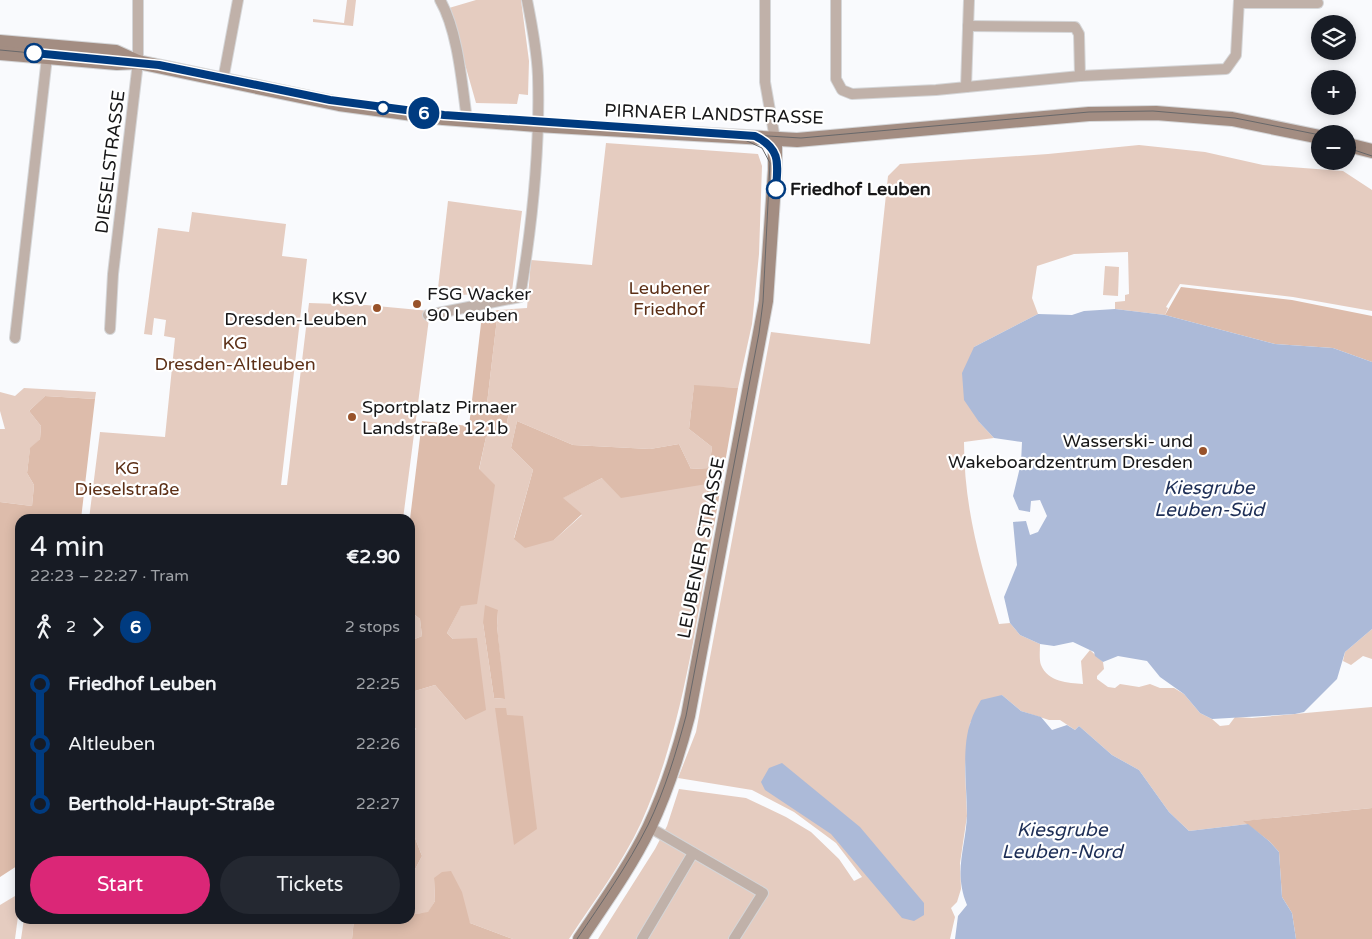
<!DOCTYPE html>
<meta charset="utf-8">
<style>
body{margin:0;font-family:"Varela Round",sans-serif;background:#242831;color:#f1f3f6;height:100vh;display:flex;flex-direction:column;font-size:19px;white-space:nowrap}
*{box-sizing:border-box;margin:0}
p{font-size:16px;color:#9ea1a6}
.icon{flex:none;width:28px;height:28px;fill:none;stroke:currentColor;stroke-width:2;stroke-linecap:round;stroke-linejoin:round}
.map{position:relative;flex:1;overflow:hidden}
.drawer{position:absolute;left:15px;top:514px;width:400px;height:410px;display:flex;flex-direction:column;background:#171b24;border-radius:15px;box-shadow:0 2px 12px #0003}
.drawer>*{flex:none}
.badge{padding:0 10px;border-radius:16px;font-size:18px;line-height:32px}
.controls{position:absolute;left:1311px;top:15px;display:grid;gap:10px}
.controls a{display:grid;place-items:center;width:45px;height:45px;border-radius:50%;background:#171b24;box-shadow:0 2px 12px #0003;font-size:25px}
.map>.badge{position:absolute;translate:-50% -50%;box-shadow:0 0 0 2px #fff}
.legs{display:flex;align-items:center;gap:8px;height:55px;padding:0 15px;font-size:16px}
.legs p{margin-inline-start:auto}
.overview{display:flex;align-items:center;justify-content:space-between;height:85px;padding:0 15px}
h1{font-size:28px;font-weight:600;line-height:38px}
.action{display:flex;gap:10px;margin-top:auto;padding:10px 15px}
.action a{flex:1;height:58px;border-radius:30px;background:#db2777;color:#fff;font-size:20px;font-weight:600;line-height:58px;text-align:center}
.action a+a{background:#242831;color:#f1f3f6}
ul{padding:0 15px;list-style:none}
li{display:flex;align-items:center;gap:18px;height:60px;font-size:19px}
li i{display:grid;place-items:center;width:8px;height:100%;margin:0 6px;background:currentColor}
li i::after{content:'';width:12px;height:12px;margin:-6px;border:4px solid;border-radius:50%;background:#171b24}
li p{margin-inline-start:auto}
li:first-child i{background:linear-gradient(#0000 50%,currentColor 0)}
li:last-child i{background:linear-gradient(currentColor 50%,#0000 0)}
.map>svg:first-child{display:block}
.green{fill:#e5ccc0;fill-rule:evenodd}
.forest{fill:#ddbcab}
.water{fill:#acbad8}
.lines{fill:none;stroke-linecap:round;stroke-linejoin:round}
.street-casing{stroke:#d5d6d8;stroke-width:12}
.secondary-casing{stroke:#d5d6d8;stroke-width:16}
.street{stroke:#c0b1a9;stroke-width:10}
.secondary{stroke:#a38d82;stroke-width:14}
.tram{stroke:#68686a;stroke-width:1}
.line-1-casing{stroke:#fff;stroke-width:11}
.line-1{stroke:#003b80;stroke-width:8}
.stop-1-dot{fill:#fff;stroke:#003b80;stroke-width:2.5}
.poi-dot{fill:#98522a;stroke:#fff;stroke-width:2}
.labels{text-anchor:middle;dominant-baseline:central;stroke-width:4.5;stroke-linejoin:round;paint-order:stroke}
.street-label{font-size:18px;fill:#171718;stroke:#fff}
.stop-label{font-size:18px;font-weight:bold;fill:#171718;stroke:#fff;text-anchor:start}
.park-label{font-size:18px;fill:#5c2f16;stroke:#fff}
.poi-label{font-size:18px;fill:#171718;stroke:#fff;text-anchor:start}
.water-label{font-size:19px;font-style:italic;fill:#1d2e56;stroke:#fff}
</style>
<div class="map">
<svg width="1372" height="939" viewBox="0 0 1372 939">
<rect width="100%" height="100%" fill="#f9fafd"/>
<g class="green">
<path d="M347,0h9l-3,26 -40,-4v-3l31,4z"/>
<path d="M476,0h45l8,61 -1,34 -9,-1 -2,10 -41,-1 -27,-95z"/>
<path d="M606,143l152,11 4,12 -3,88 -7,70 -14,64 -44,-2 -5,43 23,18 -3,21 -18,1 -12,-25 -29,5 -77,-4 -56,-24 -6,27 22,22 -19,68 40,2 28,-25 -20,-17 40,-20 105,6 -1,41 8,1c-19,100 -31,204 -73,297 -19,41 -47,78 -72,116h-56l-43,-16 -36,-45 1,23 -7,12 -12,1 -6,-7v-28l12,-23 -12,-31v-92l6,-4 -6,-5v-36l5,3 20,-6 30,35 -12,-81 -6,-6 14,-28 18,-135 7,-33 20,-9 3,-15 -23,-1 12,-102 29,-2 4,-48 61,5zM498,610l-1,16 7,73 -10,-1 -11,-75z"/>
<path d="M1139,145l66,7 58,13 80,6 29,19v121l-79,-14 -113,-13 -14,23 2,1 -3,7 -50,-6v-7l10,-1v-6l4,-1 -1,-42 -54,2 -37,12 -5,32 6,16 -64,33 5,75 15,16 -30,4c0,66 16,120 35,182l11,-1 10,12 20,9c0,6 -1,16 1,21 7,17 27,18 42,19l-2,-23 9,-11 13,12 1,7 -7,7v3l11,8 7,1 5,-4 19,3 11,-3 10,4h14l10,6 16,19 12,6 8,7 9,-1 6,-8 17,1 120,-11v101l-128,13 4,3 -59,7 -20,-19 -30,-42 -27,-15 -33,-29 -4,4 -15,-10h-11l-28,-9 -19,-16 -32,28 -5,45 2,48 -7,47 1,26 -4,13 -6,6 4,9 -5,22h-352l57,-90 12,-23 12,-37 67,9 40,19 25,15 28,27 15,22 8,-4 -26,-34 -42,-31 -42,-22 -74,-12 18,-46 75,-400 99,12 18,-168 12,-12 148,-10z"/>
<path d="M448,201l74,10 -10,80 -75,6z"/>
<path d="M192,212l94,12 -4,32 25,3 -26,226h6l22,-182 57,2 64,6 -27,208h-314l11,-87 65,5 10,-99 -11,-2 2,-16 -12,-2 -2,17 -8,-1 14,-106 31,4z"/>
<path d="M1105,266l14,1 -1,29 -15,-1z"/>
<path d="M24,388l72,4 -1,7 -50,-3 -16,15 12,15 -1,13 -10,10 -3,24 7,12 -2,21 -32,-4v-73h5l-5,-18v-19l15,4z"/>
<path d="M410,611l10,8 2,17 -12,5z"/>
<path d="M1372,629v30l-9,-3 -12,9 -8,-4 2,-9z"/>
<path d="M15,896l5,5 -5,38h-15v-34z"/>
<path d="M24,919h330l-2,20h-331z"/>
</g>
<g class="forest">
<path d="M1181,287l111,13 80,16v46l-39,-14 -58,-4 -110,-29z"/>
<path d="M498,310l-12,102h23l-3,16 -20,9 -7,32 16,16 -18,119 -16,2 -14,27 6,6 24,-1 9,72 -21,10 -30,-35 -20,6 -5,-3v-47l12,-5 -2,-17 -10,-8v-92l12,-98 47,5 13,-111z"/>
<path d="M694,385l44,3 -24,138 -8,-1 1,-41 -86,14 -19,-20 -39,20 19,16 -28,26 -29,8 -11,-9 19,-69 -22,-22 6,-27 56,24 77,4 29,-5 12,25 18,-1 3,-21 -23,-18z"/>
<path d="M45,396l50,3 -14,120h-61v345l-20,13v-375l32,4 2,-21 -7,-12 3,-25 10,-9 1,-13 -12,-15z"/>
<path d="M485,605l13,5 -1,16 8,73 -11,-1 -11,-75z"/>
<path d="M495,708h11l1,7 16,1 14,113 -23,16z"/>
<path d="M1372,808v131h-76l-4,-26 -10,-16 -3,-45 -10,-11 -26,-20z"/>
<path d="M410,825l12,31 -12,23z"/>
<path d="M451,871l11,21 8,31 43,16h-161l2,-20h56v-12l6,7 12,-2 7,-11 -1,-23 8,-6z"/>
</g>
<g class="water">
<path d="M1115,309l50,6 110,29 58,4 39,14v267l-27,23 -8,27 -33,33 -9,2 -83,5 -12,-6 -16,-19 -24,-17 -13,-16 -29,-5 -15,6 -8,-6 -1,-4 -21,-10 -19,4 -14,-2 -20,-9 -10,-12 -6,-26 13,-32 -4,-43 13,-1 4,14 8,-3 9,-16 -7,-16 -9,1 -1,11 -11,-2 -6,-14 8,-33 1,-21 -28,-4 -15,-16 -15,-22 -2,-27 12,-26 64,-33 34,1 12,-4z"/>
<path d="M1002,695l19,16 20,6 11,13 15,-5 8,5 4,-4 33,29 27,15 30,42 20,19 59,-7 21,17 10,11 3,45 10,16 4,26h-341l3,-23 9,-11c-14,-34 -1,-57 0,-91 0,-27 -6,-67 4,-93 2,-7 6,-14 10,-21z"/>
<path d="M782,763l78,64 64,76v12l-10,6 -12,-3 -71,-84 -66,-44 -4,-8 8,-14z"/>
</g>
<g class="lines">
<defs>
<g id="street">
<path d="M440,0c18,31 22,84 27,120"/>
<path d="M765,0v82l10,57"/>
<path d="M836,0v79l6,11 10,4 84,-4 144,-14 146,-7 10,-14 3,-55"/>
<path d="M1239,3h79"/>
<path d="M968,26l107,1 4,7 1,42"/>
<path d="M223,80l15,-80"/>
<path d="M966,87l3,-87"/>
<path d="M428,315l92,-18c12,-71 20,-149 18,-221 -1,-25 -6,-51 -11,-76"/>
<path d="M110,329l3,-55 25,-212v-62"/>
<path d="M15,338l32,-281"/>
<path d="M649,827l114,66 -29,46"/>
<path d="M642,939l51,-86"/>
</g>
<g id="secondary">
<path d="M0,42l116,10 22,10"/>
<path d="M0,53l117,10 21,-1 201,42 104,14 94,7 260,15 292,-26 67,-1 76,6 88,18"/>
<path d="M1348,145l24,6"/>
<path d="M580,939c24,-36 50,-72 69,-111 17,-36 29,-73 39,-112l78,-415 9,-131v-31"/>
</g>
</defs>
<use href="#street" class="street-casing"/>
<use href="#secondary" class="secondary-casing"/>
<use href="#street" class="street"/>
<use href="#secondary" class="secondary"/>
<g class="tram">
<path d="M0,50l159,15 180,37 104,13 94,7 264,16 288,-26 64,-1 82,7 85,17"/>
<path d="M756,137c16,8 22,18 21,35"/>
<path d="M1348,148l24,8"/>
<path d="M577,939c25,-37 51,-74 71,-114 17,-35 28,-72 38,-109l73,-383 4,-31 7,-139 -8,-15 -17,-8"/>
</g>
</g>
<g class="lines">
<defs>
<path id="line-1" d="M34,53l125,12 171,35 114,15 311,21c26,13 23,27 21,53"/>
</defs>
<use href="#line-1" class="line-1-casing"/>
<use href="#line-1" class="line-1"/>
</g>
<g class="stop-1-dot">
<circle cx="34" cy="53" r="9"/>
<circle cx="383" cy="108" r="6"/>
<circle cx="776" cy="189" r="9"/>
</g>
<g class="poi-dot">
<circle cx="417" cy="304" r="5"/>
<circle cx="377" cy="308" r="5"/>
<circle cx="352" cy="417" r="5"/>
<circle cx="1203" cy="451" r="5"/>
</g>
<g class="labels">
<g class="street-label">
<text transform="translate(714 114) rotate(2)">PIRNAER LANDSTRASSE</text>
<text transform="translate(110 162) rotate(-83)">DIESELSTRASSE</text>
<text transform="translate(701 548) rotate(-79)">LEUBENER STRASSE</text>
</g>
<g class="stop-label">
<text x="790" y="189">Friedhof Leuben</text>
</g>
<g class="park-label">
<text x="669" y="288">Leubener<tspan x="669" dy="21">Friedhof</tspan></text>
<text x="235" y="343">KG<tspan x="235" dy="21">Dresden-Altleuben</tspan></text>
<text x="127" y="468">KG<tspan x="127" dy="21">Dieselstraße</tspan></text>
</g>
<g class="poi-label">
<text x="427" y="294">FSG Wacker<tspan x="427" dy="21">90 Leuben</tspan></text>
<text x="367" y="298" text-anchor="end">KSV<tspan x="367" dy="21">Dresden-Leuben</tspan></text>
<text x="362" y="407">Sportplatz Pirnaer<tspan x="362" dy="21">Landstraße 121b</tspan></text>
<text x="1193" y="441" text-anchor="end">Wasserski- und<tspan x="1193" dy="21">Wakeboardzentrum Dresden</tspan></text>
</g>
<g class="water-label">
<text x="1209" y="488">Kiesgrube<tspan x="1209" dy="22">Leuben-Süd</tspan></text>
<text x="1062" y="830">Kiesgrube<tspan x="1062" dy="22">Leuben-Nord</tspan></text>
</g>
</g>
</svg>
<div class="controls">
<a><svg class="icon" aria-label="layers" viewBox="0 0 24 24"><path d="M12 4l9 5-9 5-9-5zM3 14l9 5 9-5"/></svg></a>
<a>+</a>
<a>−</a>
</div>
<b class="badge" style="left:424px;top:113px;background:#003b80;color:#fff">6</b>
<section class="drawer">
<div class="overview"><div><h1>4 min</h1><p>22:23 – 22:27 · Tram</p></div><b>€2.90</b></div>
<div class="legs"><svg class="icon" aria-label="walk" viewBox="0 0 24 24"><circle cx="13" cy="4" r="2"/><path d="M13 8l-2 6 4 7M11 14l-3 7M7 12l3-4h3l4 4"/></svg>2<svg class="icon" aria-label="forward" viewBox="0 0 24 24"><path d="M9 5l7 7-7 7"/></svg><b class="badge" style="background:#003b80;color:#fff">6</b><p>2 stops</p></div>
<ul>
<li><i style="color:#003b80"></i><b>Friedhof Leuben</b><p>22:25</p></li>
<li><i style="color:#003b80"></i><span>Altleuben</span><p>22:26</p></li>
<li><i style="color:#003b80"></i><b>Berthold-Haupt-Straße</b><p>22:27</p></li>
</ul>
<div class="action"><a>Start</a><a>Tickets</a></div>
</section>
</div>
